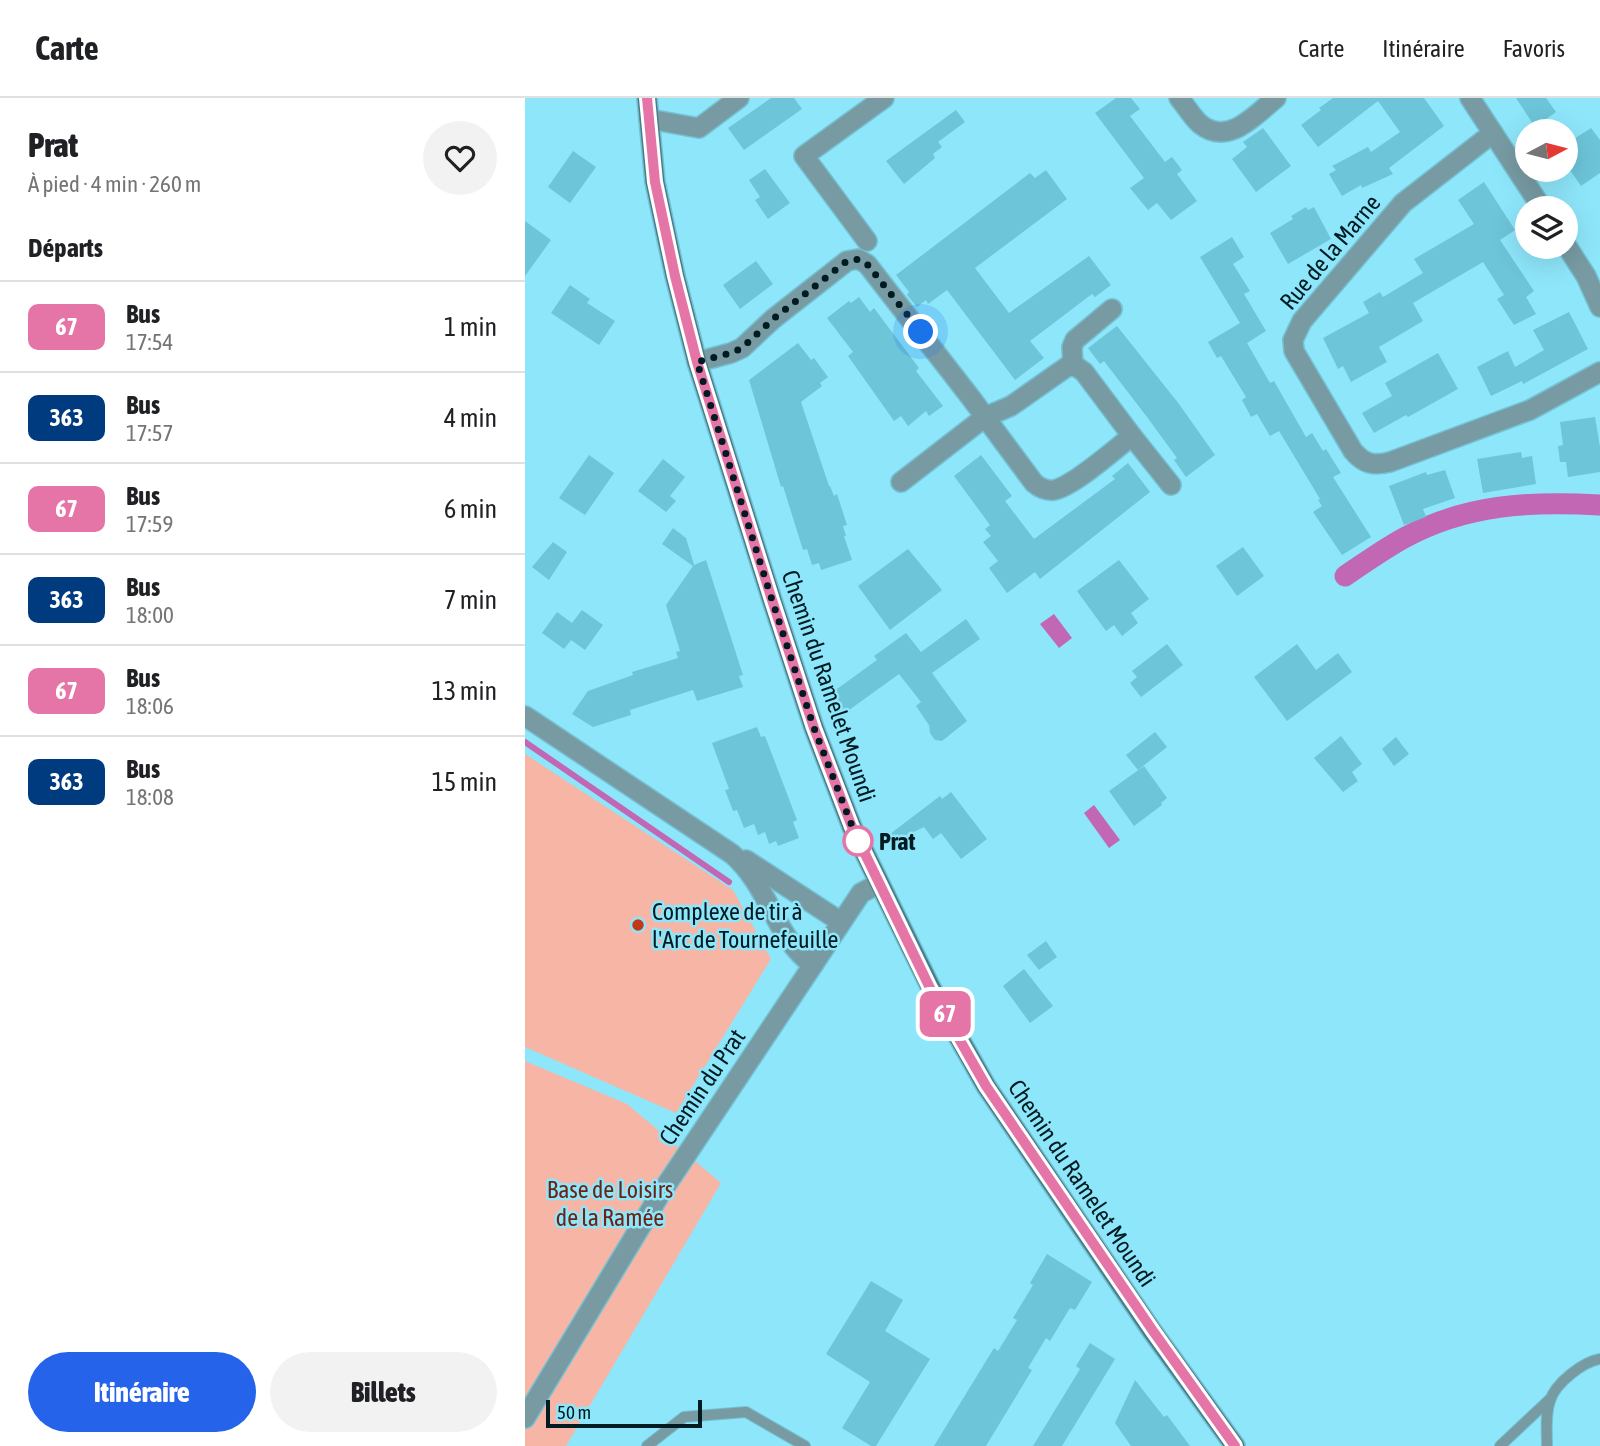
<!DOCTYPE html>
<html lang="fr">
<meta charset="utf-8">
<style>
body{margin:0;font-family:"Asap Condensed",sans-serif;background:#f2f2f2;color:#202124;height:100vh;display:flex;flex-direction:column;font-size:26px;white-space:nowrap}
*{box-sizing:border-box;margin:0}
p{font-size:23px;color:#757577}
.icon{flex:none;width:38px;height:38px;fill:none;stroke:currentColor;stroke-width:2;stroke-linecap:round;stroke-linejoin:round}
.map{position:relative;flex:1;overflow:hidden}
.panel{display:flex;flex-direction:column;background:#fff;width:525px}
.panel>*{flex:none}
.badge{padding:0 14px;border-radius:10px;font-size:24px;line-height:46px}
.needle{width:46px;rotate:83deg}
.tools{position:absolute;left:990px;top:21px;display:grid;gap:14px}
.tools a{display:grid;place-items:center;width:63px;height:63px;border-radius:50%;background:#fff;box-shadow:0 7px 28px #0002;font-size:35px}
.scale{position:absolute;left:21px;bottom:18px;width:156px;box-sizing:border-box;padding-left:7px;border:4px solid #001b21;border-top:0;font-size:19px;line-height:24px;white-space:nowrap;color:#001b21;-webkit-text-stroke:5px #8ee6fa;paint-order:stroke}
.you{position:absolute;width:35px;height:35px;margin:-18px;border:5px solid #fff;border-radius:50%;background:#1a73e8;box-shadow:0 0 0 10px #1a73e833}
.map>.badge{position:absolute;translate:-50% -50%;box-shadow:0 0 0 4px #fff}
h2{padding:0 28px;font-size:26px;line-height:63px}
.round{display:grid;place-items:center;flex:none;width:74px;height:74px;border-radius:37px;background:#f2f2f2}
.headline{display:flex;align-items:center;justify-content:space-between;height:119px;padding:0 28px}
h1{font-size:33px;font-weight:800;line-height:52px}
.primary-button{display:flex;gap:14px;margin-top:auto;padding:14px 28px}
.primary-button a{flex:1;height:80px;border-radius:42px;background:#2563eb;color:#fff;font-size:28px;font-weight:800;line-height:80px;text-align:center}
.primary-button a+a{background:#f2f2f2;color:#202124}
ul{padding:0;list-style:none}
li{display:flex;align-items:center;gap:21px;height:91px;padding:0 28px;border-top:2px solid #e0e0e0}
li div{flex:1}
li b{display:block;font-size:26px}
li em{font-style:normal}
li .badge{min-width:77px;font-weight:700;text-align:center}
header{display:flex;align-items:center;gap:42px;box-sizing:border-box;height:98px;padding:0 35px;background:#fff;border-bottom:2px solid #e0e0e0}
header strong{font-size:33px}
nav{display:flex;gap:38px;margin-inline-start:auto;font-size:24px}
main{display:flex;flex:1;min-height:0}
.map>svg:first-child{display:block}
.green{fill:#f7b5a6}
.water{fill:#c267b3}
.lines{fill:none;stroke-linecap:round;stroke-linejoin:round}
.stream{stroke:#c267b3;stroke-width:6}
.canal{stroke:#c267b3;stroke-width:21}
.building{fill:#6dc5d9}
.service-casing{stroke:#74c1d3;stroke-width:12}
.minor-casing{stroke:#74c1d3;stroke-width:22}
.secondary-casing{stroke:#74c1d3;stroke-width:22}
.service{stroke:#789ba3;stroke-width:10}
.minor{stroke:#789ba3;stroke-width:19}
.secondary{stroke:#477e8a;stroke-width:19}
.line-casing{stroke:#fff;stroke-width:16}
.line{stroke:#e675a7;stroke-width:10}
.walk{stroke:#001b21;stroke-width:7;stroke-dasharray:0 12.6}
.stop-dot{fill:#fff;stroke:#e675a7;stroke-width:3.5}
.poi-dot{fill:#c23819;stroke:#8ee6fa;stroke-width:2.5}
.labels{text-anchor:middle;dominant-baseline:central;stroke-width:5;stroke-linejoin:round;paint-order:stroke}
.street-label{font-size:24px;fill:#001b21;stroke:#8ee6fa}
.stop-label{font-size:24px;font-weight:bold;fill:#001b21;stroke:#8ee6fa;text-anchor:start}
.poi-label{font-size:24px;fill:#001b21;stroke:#8ee6fa;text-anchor:start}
.park-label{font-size:24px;fill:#6c2313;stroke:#8ee6fa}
</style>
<header>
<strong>Carte</strong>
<nav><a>Carte</a><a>Itinéraire</a><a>Favoris</a></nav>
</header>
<main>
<section class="panel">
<div class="headline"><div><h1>Prat</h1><p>À pied · 4 min · 260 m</p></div><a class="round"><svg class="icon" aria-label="heart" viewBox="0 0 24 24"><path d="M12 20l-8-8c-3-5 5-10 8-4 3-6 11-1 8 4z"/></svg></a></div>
<h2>Départs</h2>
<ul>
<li><span class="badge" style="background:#e675a7;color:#fff">67</span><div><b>Bus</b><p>17:54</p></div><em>1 min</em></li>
<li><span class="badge" style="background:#003b80;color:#fff">363</span><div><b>Bus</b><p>17:57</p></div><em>4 min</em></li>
<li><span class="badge" style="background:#e675a7;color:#fff">67</span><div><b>Bus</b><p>17:59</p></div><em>6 min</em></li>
<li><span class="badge" style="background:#003b80;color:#fff">363</span><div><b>Bus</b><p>18:00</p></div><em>7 min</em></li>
<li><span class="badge" style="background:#e675a7;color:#fff">67</span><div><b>Bus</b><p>18:06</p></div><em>13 min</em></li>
<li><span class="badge" style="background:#003b80;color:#fff">363</span><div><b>Bus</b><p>18:08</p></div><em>15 min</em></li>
</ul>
<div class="primary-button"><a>Itinéraire</a><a>Billets</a></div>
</section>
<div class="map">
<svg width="1075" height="1348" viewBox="0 0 1075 1348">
<rect width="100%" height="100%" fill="#8ee6fa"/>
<g class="green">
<path d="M0,656l208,136 38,69 -95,154 -151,-66z"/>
<path d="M0,963l102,43 94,79 -155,263h-41z"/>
</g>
<g class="water">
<path d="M529,516l18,24 -13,10 -19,-24z"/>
<path d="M569,707l26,35 -11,8 -25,-35z"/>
</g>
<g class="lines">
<path class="stream" d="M0,644l204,140"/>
<path class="canal" d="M820,478c19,-13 39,-27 59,-38 62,-34 127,-37 196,-33"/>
</g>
<g class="building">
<path d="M246,0h23l8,11 -58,41 -16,-22z"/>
<path d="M591,0h15l9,11 -10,7 35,46 7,-5 10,13 -5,4 20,27 -26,19 -14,-17 -9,7 -18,-22 14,-10 -49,-65z"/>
<path d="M808,0h91l20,28 -55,42 4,6 -31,14 -1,-3 -19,11 -13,-22 7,-4 -4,-4 36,-19 3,5 29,-20 -22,-31 -60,46 -17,-22 20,-15 -2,-2z"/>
<path d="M991,0h30l10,14 -21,15z"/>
<path d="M431,12l9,12 -27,20 4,5 -9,7 2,4 -31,26 -18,-23z"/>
<path d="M738,30l28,38 -35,26 -24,-33 15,-12 -4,-5z"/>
<path d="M1066,30l9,12v33l-19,13 -13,-19 4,-3 -6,-7v-13z"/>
<path d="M48,53l23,16 -26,36 -22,-16z"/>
<path d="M240,71l25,34 -22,16 -13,-19 5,-3 -11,-17z"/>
<path d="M521,72l21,29 -92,69 34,45 80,-57 22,29 -16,12 -3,-3 -62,47 14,17 -29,22 -68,-90 -19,14 -2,-4 -9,7 -10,-12 2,-3 -13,-17 134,-102 5,5z"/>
<path d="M959,84l31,48 -15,10 34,51 -8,6 10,17 -22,11 -17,-26 7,-4 -21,-33 -70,41 10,18 -44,26 8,15 -36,20 -8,-16 -5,3 -15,-31 46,-25 -6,-11 17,-10 3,5 40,-24 -9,-14 60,-35 -16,-24z"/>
<path d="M781,109l2,3 6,-3 17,32 -43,25 -18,-31 23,-14 -2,-3z"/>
<path d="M0,123l26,19 -26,36z"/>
<path d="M707,139l12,20 -11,7 17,27 -6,3 22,37 -19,12 23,40 4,-2 32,56 6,-4 11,18 3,-2 15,24 -8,4 38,60 -29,18 -29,-43 9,-6 -4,-6 2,-1 -41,-68 -9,5 -13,-22 -6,3 -9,-17 4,-3 -25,-41 -4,2 -9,-16 32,-19 -40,-66z"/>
<path d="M231,163l17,23 -33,25 -17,-24z"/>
<path d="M45,187l20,14 -3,4 28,18 -16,24 -48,-32z"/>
<path d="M334,199l11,15 4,-4 45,60 -3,3 27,35 -14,10 -3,-5 -18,15 -7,-10 -7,5 -46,-65 5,-4 -26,-34 22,-17 2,2z"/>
<path d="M1044,214l19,37 -65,35 -1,-3 -31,15 -14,-29 31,-16 7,16 29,-17 -11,-20z"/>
<path d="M592,228l62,78 36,51 -29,22 -12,-17 3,-2 -30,-41 -43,-56 -4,3 -12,-16z"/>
<path d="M273,245l13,17 3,-2 14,19 -8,6 2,3 -21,16 28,84h1l4,10 3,-2 10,31 -4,1 3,10h-2l8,24 -31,10 -2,-7 -7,2 -5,-16 -4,1 -20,-64 -2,1 -32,-107z"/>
<path d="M913,255l20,36 -50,28 -2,-2 -32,18 -12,-20 30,-17 -7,-13z"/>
<path d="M1070,319l5,30v25l-32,5 -2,-15h-6l-2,-16 5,-1 -3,-23z"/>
<path d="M996,354l1,6 10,-2 4,28 -53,9 -6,-34z"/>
<path d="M64,357l25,18 -29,42 -26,-17z"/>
<path d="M456,357l31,41 -7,5 29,38 81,-60 -3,-3 16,-13 22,29 -110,87 -5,-7 -28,21 -18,-25 9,-7 -15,-19 8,-6 -6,-7 5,-4 -36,-49z"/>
<path d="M138,361l22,18 -15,19 6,5 -10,11 -28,-21z"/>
<path d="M920,372l10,28 -32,11 3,8 -22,8 -15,-39 37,-14 1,3z"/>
<path d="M148,430l13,10 8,27 12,-5 37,115 -4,1 4,11 -46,14 -4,-11 -63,20 1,5 -38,12 -21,-13 16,-23 45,-16 -1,-3 46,-14 -2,-6 4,-1 -14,-46 27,-39 -31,-22z"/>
<path d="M28,444l14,10 -18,28 -17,-13z"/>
<path d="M718,449l21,29 -27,20 -21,-30z"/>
<path d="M383,451l34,41 -52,40 -32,-44z"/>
<path d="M594,462l30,39 -18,14 7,10 -16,13 -8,-11 -8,6 -29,-40z"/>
<path d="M57,512l21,15 -18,25 -14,-10 -7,9 -22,-16 15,-21 15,11z"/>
<path d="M441,521l14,20 -48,34 35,48 -25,20 -7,-1 -5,-7 -1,-8 -13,-19 5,-4 -22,-28 -61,44 -8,-24 47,-34 -3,-4 32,-23 15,19z"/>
<path d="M642,546l16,21 -42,32 -11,-14 7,-6 -5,-6z"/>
<path d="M772,546l19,26 22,-17 14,19 -65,49 -33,-44z"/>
<path d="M232,629l4,10 4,-1 32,84 -4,2 6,16 -21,8 -2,-5 -7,3 -4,-12 -7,3 -4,-11 -10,4 -7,-18 -4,1 -8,-21 4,-1 -17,-46z"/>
<path d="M630,634l12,15 -29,23 -12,-15z"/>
<path d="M816,638l21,28 -10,8 6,9 -15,11 -29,-34z"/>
<path d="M871,639l13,17 -15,12 -12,-17z"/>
<path d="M619,668l23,32 -6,5 1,2 -28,21 -25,-35z"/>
<path d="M426,694l36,47 -26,20 -20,-26 -8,6 -9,-12 -29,14 -5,-7 50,-38 2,3z"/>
<path d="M521,843l11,16 -18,13 -12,-15z"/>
<path d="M499,871l29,37 -23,17 -27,-37z"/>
<path d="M522,1156l45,28 -17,28 -5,-2 -20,33 -4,-3 -18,30 4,2 -46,76h-52l60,-98 4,3 19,-31 -4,-2 20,-33 -3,-2z"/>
<path d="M346,1183l32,19 -18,31 45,28 -54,87h-5l-29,-18 28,-46 -44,-28z"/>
<path d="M565,1245l25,16 -53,87h-29l47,-77 -4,-3z"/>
<path d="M610,1282l29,37 3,-2 23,31h-59l-16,-23z"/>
</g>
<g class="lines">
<defs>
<g id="service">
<path d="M122,1348l37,-29 62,-5 59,34"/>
<path d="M975,1348l50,-47"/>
<path d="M1022,1348c0,-14 -2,-32 3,-45 5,-18 33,-39 50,-42"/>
</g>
<g id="minor">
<path d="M654,0c7,8 13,19 21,26 28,23 55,-9 76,-26"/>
<path d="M945,0l72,110"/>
<path d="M124,21l50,9 40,-30"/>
<path d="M968,35l-90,70 -101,118 -9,19 1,11 59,100c11,13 20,15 37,11l140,-52 70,-38"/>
<path d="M342,143l-63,-85 80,-58"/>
<path d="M1041,147l20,31 14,31"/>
<path d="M172,264l34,-9 11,-5 31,-29 74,-58 11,-2 9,5 104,134 63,85c6,5 12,8 20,7 20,-4 61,-41 78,-54l-48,-64 -7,-5 -9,-1 -57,40 -26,11 -84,65"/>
<path d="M548,268l-1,-19 3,-7 37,-31"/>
<path d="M607,338l39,49"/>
<path d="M0,618l207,138c38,33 42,83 81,111"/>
<path d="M221,762l95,62"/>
<path d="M0,1320l134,-222 202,-303 17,-9"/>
</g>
<path id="secondary" d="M122,0l8,84 20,94 22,86 75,238 42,128 38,99 79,161 55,98 166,245 83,115"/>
</defs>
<use href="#service" class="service-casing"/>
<use href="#minor" class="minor-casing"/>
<use href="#secondary" class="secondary-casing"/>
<use href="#service" class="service"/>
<use href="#minor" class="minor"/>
<use href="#secondary" class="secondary"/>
</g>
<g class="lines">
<defs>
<path id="line" d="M122,0l8,84 20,94 22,86 75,238 42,128 38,99 78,161 56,98 167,245 82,115"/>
</defs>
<use href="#line" class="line-casing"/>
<use href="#line" class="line"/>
<path class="walk" d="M333,743l1,3 -45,-116 -42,-128 -75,-238 34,-9 11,-5 31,-29 74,-58c8,-2 14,-3 20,3l54,68"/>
</g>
<circle class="stop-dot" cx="333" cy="743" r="14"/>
<circle class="poi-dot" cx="113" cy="827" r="7"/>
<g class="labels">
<g class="street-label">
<text transform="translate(805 154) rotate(-50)">Rue de la Marne</text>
<text transform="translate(304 588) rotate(71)">Chemin du Ramelet Moundi</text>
<text transform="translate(177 989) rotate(-56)">Chemin du Prat</text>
<text transform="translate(557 1085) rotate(56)">Chemin du Ramelet Moundi</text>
</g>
<g class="stop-label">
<text x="354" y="743">Prat</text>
</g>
<g class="poi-label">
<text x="127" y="813">Complexe de tir à<tspan x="127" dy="28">l'Arc de Tournefeuille</tspan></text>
</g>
<g class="park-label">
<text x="85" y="1091">Base de Loisirs<tspan x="85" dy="28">de la Ramée</tspan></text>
</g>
</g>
</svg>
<div class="tools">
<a><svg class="needle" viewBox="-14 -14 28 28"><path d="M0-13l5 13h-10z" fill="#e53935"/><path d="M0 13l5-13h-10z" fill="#757577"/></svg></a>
<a><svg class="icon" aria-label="layers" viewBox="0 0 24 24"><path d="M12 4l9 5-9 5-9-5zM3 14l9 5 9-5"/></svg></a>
</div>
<div class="scale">50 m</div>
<div class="you" style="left:396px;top:234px"></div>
<b class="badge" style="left:420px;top:916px;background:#e675a7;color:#fff">67</b>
</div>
</main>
